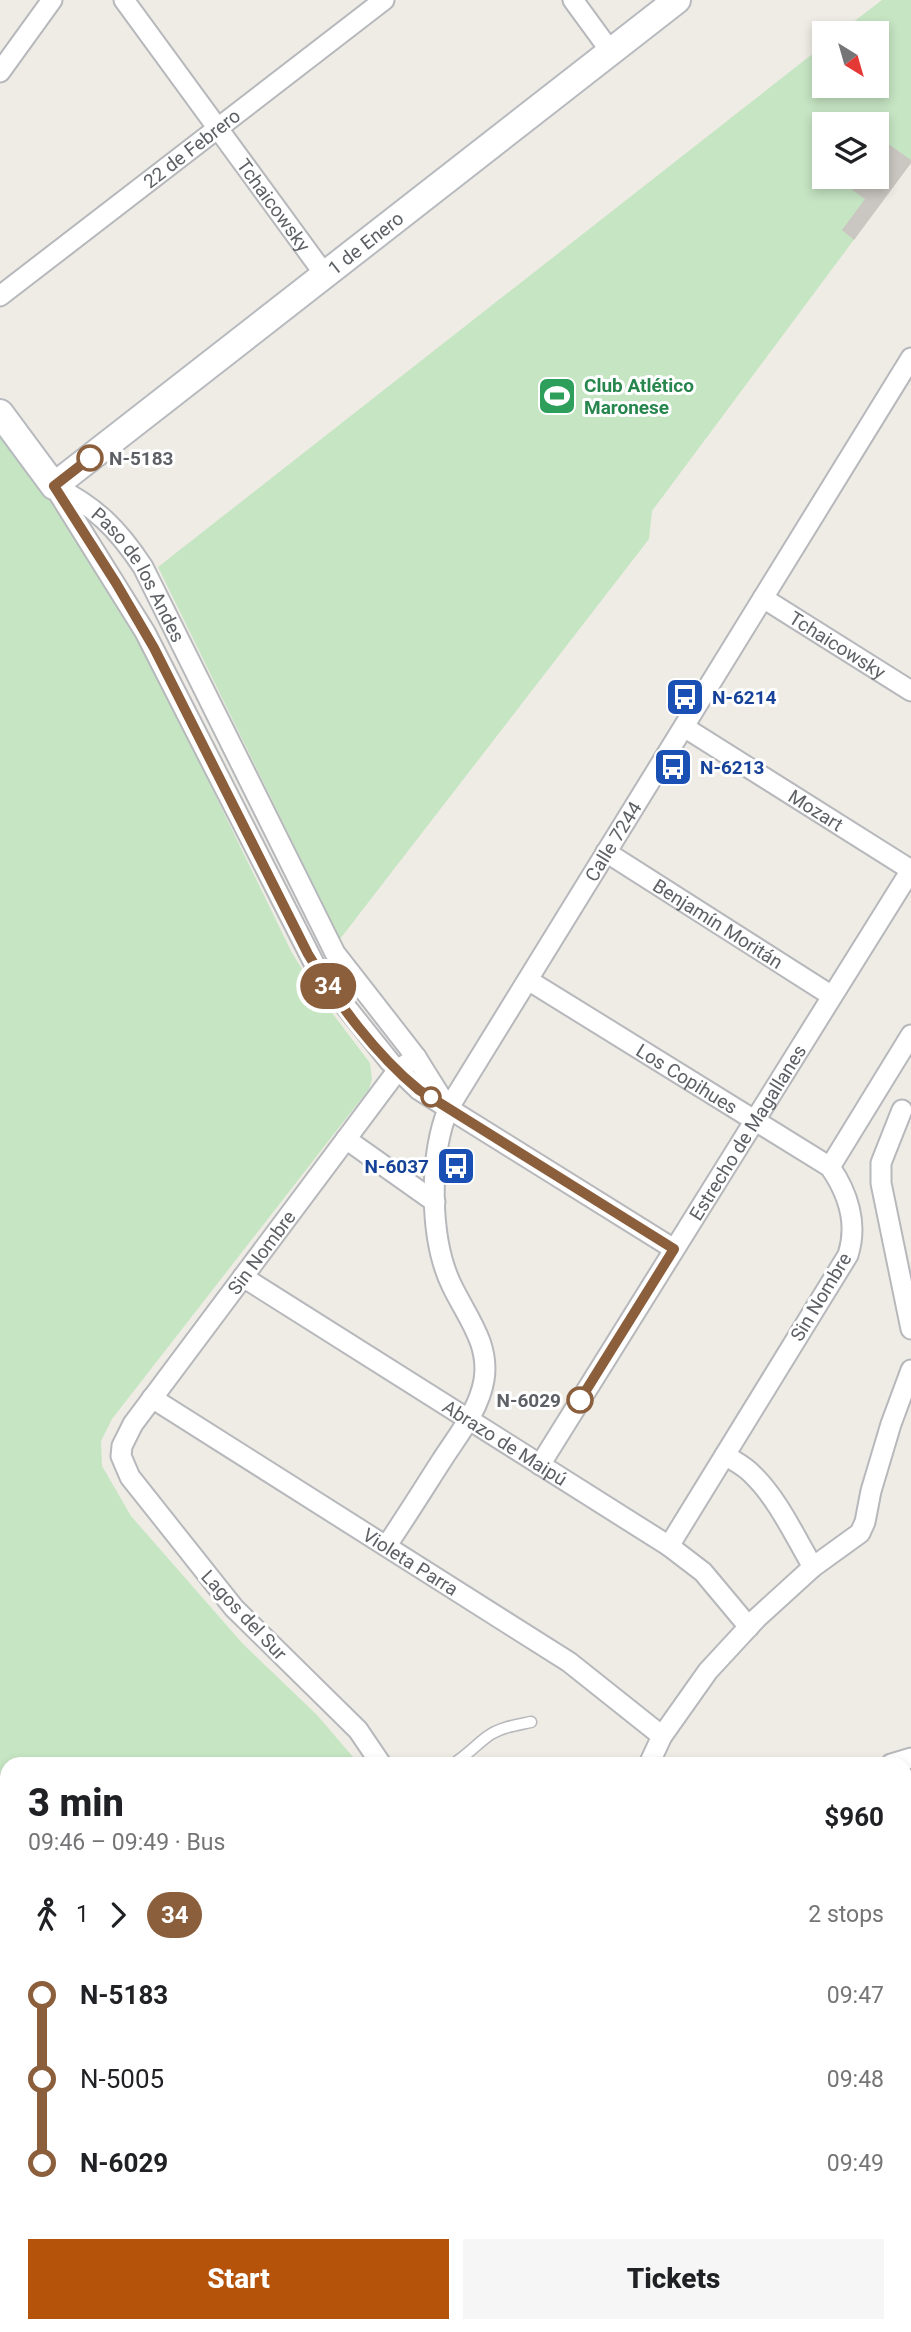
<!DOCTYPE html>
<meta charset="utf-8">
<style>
body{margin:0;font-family:Roboto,sans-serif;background:#f6f6f6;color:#202124;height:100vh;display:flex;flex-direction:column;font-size:26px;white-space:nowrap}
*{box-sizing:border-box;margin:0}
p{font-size:23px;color:#757577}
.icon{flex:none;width:38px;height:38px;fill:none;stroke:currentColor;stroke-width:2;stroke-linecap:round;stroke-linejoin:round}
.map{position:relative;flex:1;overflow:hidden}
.side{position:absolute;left:0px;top:1757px;width:912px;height:576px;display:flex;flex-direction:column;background:#fff;border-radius:21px 21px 0 0;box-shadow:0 4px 10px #0003}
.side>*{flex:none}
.badge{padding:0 14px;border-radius:23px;font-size:24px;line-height:46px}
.needle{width:46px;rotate:143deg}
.tools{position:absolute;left:812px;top:21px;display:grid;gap:14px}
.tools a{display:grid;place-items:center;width:77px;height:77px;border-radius:0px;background:#fff;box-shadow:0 4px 10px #0003;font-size:35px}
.map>.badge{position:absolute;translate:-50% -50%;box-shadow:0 0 0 4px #fff}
.legs{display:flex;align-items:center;gap:10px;height:77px;padding:0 28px;font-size:23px}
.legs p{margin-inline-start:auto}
.head{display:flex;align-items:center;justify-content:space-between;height:119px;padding:0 28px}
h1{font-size:38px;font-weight:800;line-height:52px}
.cta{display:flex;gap:14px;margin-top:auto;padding:14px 28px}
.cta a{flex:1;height:80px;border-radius:0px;background:#b45309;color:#fff;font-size:28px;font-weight:800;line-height:80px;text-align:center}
.cta a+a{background:#f6f6f6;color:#202124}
ul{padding:0 28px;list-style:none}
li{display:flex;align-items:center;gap:24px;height:84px;font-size:26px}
li i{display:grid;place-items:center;width:10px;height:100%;margin:0 9px;background:currentColor}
li i::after{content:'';width:18px;height:18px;margin:-9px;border:5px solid;border-radius:50%;background:#fff}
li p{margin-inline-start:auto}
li:first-child i{background:linear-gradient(#0000 50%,currentColor 0)}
li:last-child i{background:linear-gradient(currentColor 50%,#0000 0)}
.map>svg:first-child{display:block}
.green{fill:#c6e5c3;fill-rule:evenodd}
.building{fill:#cac7c2}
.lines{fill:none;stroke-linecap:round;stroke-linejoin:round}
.lane-casing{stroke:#b6b8bc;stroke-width:13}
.street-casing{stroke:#b6b8bc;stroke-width:23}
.secondary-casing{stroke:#b7babf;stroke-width:30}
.lane{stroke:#fff;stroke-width:10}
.street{stroke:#fff;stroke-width:19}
.secondary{stroke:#fff;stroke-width:26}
.line-1-casing{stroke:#fff;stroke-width:16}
.line-1{stroke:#8b5e3c;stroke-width:10}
.stop-1-dot{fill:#fff;stroke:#8b5e3c;stroke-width:3.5}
.labels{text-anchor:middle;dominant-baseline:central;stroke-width:6;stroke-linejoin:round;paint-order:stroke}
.street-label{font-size:19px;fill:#5d6165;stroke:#fff}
.leisure-label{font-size:19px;font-weight:bold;fill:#27864d;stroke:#fff;text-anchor:start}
.stop-label{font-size:19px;font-weight:bold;fill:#5d6165;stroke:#fff;text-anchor:start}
.transit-label{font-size:19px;font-weight:bold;fill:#164399;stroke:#fff;text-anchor:start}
</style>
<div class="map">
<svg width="911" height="2332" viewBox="0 0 911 2332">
<rect width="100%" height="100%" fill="#efece5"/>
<g class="green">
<path d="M882,0h29v163l-259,348 -3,28 -309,400 -182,-372 666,-522v41h53v-53h-38zM824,124h53v53h-53z"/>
<path d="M0,430l60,85 92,150 139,286 23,38 56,74 2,16 -3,10 -257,330 -11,22 1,25 29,50 112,128 74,71 42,49h-352v25l-7,-4z"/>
<path d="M911,2016v190l-6,1v-189z"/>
<path d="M431,2326h113l-18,6h-88z"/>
</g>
<path class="building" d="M887,143l24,17v3l-57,77 -12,-10 23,-31 -13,-9 10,-13h15v-20z"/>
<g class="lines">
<defs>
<path id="lane" d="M453,1764c13,-8 23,-19 35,-28 13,-9 29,-11 43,-14"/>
<g id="street">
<path id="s1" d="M124,0l201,275"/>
<path d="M573,0l38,52"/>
<path d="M0,72l52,-72"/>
<path id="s2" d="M0,296l384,-296"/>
<path d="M54,486l91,146 174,341 71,89 29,28 255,159"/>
<path id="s3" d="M54,486c41,20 64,43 89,81l192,386 81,104 30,48"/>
<path id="s4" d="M763,598l148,93"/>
<path id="s5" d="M684,727l227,143"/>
<path id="s6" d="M606,852l226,144"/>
<path id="s7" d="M528,980l302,187c18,26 28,57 18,88l-179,291"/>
<path d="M902,1110l-21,53v20l30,146"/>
<path d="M346,1139l89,63"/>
<path d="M830,1167l81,-132"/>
<path id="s8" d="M243,1277l426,269 34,26 46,55"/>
<path id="s9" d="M152,1398l417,264 93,74"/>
<path d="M725,1455c9,6 20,11 27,19 26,25 42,61 61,93"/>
<path id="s10" d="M540,1465l371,-595"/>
<path id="s11" d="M387,1545c19,-28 37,-57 55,-85 16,-25 37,-50 42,-80 6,-36 -17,-63 -32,-94 -23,-47 -23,-129 -4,-177l463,-751"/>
<path id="s12" d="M381,1764l-23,-34 -124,-122 -104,-131 -9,-21 1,-10 11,-22 264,-353 19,-14"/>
<path d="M649,1764l13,-28 46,-65 49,-53 56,-51 47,-34 5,-11 6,-31 20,-67 20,-54"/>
<path d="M891,1764l20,-6"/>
<path d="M0,1785l7,4"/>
<path d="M905,1911l6,-1"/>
<path d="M905,2207l6,-1"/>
<path d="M431,2326l7,6"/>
<path d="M526,2332l18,-6"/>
</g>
<g id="secondary">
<path id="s13" d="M0,413l54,73 623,-486"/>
</g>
</defs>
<use href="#lane" class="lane-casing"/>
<use href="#street" class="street-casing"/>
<use href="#secondary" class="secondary-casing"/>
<use href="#lane" class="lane"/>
<use href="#street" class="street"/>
<use href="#secondary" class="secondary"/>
</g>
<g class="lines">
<defs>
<path id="line-1" d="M90,458l-36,28 62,97 38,65 154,306c28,47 68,101 111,136l255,159 -94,151"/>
</defs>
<use href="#line-1" class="line-1-casing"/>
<use href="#line-1" class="line-1"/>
</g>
<defs>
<symbol id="stadium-square" viewBox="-11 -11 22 22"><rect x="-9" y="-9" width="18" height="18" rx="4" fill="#2e9e5b" stroke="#fff"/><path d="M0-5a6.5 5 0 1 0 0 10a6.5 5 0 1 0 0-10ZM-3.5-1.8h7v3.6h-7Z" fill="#fff"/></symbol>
<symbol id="bus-square" viewBox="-11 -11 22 22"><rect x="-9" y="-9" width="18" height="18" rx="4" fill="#1a4fb4" stroke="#fff"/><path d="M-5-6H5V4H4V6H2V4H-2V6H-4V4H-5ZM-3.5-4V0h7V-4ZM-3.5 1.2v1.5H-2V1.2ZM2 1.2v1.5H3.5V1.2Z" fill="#fff"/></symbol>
</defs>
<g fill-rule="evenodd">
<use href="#stadium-square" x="535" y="374" width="44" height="44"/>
<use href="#bus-square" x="663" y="675" width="44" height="44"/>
<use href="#bus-square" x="651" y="745" width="44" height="44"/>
<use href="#bus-square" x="434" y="1144" width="44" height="44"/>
</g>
<g class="stop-1-dot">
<circle cx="90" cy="458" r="12"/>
<circle cx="431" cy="1097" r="9"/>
<circle cx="580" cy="1400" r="12"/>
</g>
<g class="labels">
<g class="street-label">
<text stroke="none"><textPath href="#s2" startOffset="242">22 de Febrero</textPath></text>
<text stroke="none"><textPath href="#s1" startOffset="254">Tchaicowsky</textPath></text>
<text stroke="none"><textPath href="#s13" startOffset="486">1 de Enero</textPath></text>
<text stroke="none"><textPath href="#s3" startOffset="126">Paso de los Andes</textPath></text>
<text stroke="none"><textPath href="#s4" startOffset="88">Tchaicowsky</textPath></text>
<text stroke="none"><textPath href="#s5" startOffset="156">Mozart</textPath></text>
<text stroke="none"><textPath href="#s11" startOffset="789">Calle 7244</textPath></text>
<text stroke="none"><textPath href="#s6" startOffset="133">Benjamín Moritán</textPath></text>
<text stroke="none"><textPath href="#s7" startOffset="187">Los Copihues</textPath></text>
<text stroke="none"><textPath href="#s10" startOffset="392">Estrecho de Magallanes</textPath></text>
<text stroke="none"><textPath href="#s12" startOffset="654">Sin Nombre</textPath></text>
<text transform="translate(821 1297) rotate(-59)">Sin Nombre</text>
<text stroke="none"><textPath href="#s8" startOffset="310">Abrazo de Maipú</textPath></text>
<text stroke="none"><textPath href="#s9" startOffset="306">Violeta Parra</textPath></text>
<text transform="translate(244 1615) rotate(47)">Lagos del Sur</text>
</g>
<g class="leisure-label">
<text x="584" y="385">Club Atlético<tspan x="584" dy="22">Maronese</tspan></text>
</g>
<g class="stop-label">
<text x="109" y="458">N-5183</text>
<text x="561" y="1400" text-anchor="end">N-6029</text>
</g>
<g class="transit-label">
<text x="712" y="697">N-6214</text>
<text x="700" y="767">N-6213</text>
<text x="429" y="1166" text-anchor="end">N-6037</text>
</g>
</g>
</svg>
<div class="tools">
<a><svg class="needle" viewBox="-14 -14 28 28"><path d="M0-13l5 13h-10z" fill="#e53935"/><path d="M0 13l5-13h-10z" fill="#757577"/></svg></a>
<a><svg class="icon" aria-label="layers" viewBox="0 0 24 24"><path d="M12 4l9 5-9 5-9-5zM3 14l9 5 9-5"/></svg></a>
</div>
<b class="badge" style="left:328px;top:986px;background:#8b5e3c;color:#fff">34</b>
<section class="side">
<div class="head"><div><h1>3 min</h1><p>09:46 – 09:49 · Bus</p></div><b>$960</b></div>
<div class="legs"><svg class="icon" aria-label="walk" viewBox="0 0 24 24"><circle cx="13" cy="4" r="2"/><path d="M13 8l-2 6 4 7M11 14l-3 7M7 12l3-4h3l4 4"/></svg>1<svg class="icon" aria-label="forward" viewBox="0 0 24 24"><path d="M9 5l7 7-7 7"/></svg><b class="badge" style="background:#8b5e3c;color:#fff">34</b><p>2 stops</p></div>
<ul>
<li><i style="color:#8b5e3c"></i><b>N-5183</b><p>09:47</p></li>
<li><i style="color:#8b5e3c"></i><span>N-5005</span><p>09:48</p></li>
<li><i style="color:#8b5e3c"></i><b>N-6029</b><p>09:49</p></li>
</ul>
<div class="cta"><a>Start</a><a>Tickets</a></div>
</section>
</div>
